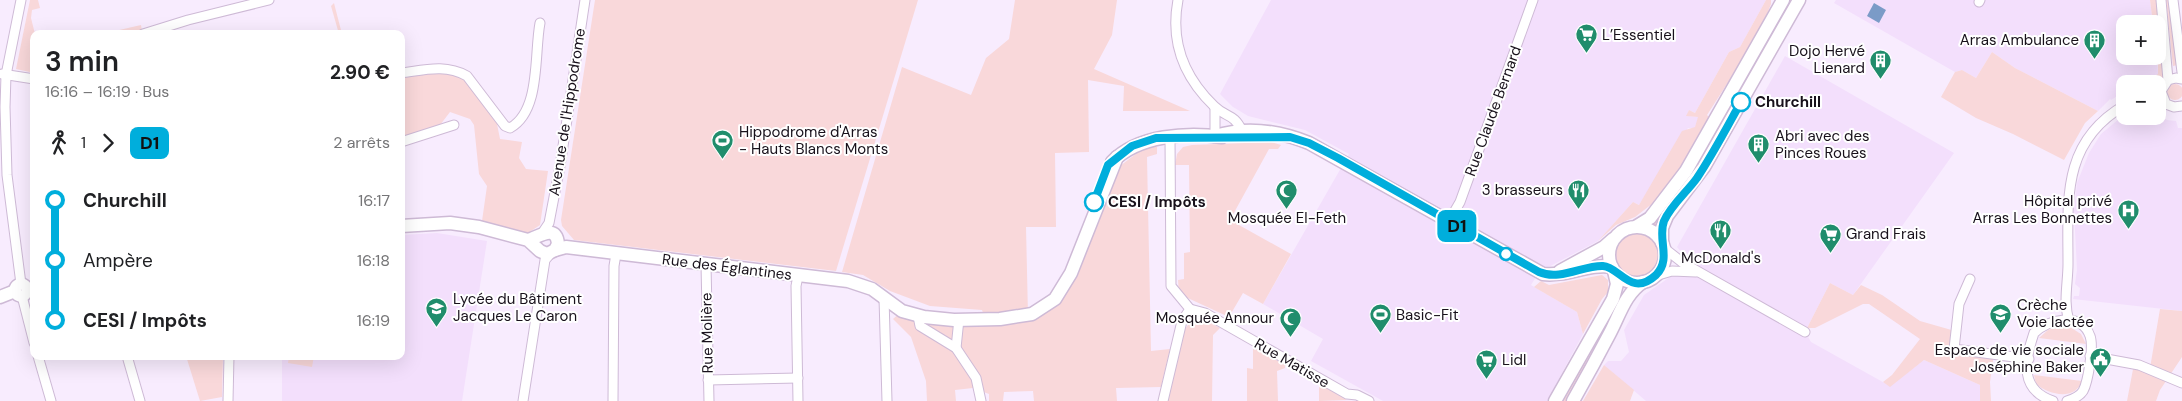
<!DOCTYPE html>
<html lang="fr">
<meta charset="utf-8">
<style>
body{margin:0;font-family:"DM Sans",sans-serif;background:#f6f6f6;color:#202124;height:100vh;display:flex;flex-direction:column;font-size:19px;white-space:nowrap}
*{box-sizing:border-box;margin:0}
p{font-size:16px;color:#757577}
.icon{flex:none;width:28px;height:28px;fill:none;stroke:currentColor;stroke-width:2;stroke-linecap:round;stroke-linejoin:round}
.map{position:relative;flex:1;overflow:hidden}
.sheet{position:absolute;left:30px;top:30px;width:375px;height:330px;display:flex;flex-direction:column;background:#fff;border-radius:10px;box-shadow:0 5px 20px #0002}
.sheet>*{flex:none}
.badge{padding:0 10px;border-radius:8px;font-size:18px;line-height:32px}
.fabs{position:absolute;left:2116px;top:15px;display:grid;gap:10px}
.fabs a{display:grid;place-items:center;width:50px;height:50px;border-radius:10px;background:#fff;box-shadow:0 5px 20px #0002;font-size:25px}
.map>.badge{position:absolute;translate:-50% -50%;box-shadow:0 0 0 2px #fff}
.legs{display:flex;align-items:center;gap:8px;height:55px;padding:0 15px;font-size:16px}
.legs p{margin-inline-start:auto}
.head{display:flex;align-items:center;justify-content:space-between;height:85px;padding:0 15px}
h1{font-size:28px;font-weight:600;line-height:38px}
ul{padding:0 15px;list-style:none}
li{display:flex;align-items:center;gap:18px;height:60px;font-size:19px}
li i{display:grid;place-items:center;width:8px;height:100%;margin:0 6px;background:currentColor}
li i::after{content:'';width:12px;height:12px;margin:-6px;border:4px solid;border-radius:50%;background:#fff}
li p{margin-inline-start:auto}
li:first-child i{background:linear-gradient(#0000 50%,currentColor 0)}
li:last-child i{background:linear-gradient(currentColor 50%,#0000 0)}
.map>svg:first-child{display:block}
.built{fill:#f3dffc}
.green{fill:#f9d8da}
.water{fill:#7b9bc7}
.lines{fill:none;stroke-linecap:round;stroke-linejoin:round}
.street-casing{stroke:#cebad6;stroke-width:11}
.secondary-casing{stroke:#cebad6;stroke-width:15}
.street{stroke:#fff;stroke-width:9}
.secondary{stroke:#fff;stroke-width:12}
.line-1-casing{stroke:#fff;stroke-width:11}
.line-1{stroke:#00aedc;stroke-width:8}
.stop-1-dot{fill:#fff;stroke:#00aedc;stroke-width:2.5}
.labels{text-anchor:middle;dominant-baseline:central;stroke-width:4;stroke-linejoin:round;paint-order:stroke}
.poi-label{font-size:15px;fill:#18111b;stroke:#fff;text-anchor:start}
.stop-label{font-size:15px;font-weight:bold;fill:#18111b;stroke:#fff;text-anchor:start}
.street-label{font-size:15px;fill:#18111b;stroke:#fff}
</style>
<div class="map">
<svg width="2182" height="401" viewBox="0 0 2182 401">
<rect width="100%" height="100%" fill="#f8ecfe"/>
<g class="built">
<path d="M1271,0h495l-26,47 -11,5 -34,61 -6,-3 -2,6 12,1 -4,11h-7l-49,77 -6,-3 -35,39 -59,31 -8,13 46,27 6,22 -36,67h-164l-72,-40 12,-22 -60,-35 86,-150 -44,-24 -57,-14 -15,-9 -13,-13z"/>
<path d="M1836,0h314l3,24h-28v32h32l1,18 -16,10h-17v7l-14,9 -1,-1 -12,12 -83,-43 -23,-16 -16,26 -14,-8 -7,2 -121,-69z"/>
<path d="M1785,56l169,97 -101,142 -23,-12 -25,49 6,10 79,44 34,-26 56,25v16h-334l-42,-36 4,-4h13l8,-9 -5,-22 20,-35 26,-18 28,-5 -21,-25z"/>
<path d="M2125,114v2h33v-2l9,6 9,1 2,7h4v183l-109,-12 1,-3h5l1,-8 -5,-4 2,-14 -3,-60 3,-27 12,-30 12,-19z"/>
<path d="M437,233l50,8 -25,160h-180v-45h119v-121z"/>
</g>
<g class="green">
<path d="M30,0h8l2,8 -8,2 -1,8 4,16 -1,39 -18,-4z"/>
<path d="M595,0h323l-82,271 -262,-31 -12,-14 -1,-6z"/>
<path d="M1015,0h102l-5,35 -18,34 96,42h-67l1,-25 -36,-6 1,72 -34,1 1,74h-30l2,88 27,-16 65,-133 25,-19h12v7l-10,3 4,194 19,-2 -9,38 -45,1 1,13h-83l-1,-10 -29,1 -1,9h-14v-7l-16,-6 -18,2 1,11h-29l-1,-20 -15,-44 -18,-18 9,-8 83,7 -3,-8 -52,-4 -40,-15 -27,-16 -21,-3 60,-205 69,28 15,-37 23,-19z"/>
<path d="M1766,0h5v4l-12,30 -52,81 4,4 -21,37 -33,44 -22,17 -19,8 -18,16 35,-39 6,3 43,-74 13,-4 3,-10 -12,-1 3,-6 6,3 34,-61 11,-5z"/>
<path d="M1789,0h4l-90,161 -46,67 -8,-4z"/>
<path d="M2150,0h7l6,45 -3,2 4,30 -6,7h-16l16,-10v-50h-5z"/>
<path d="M2166,0h4l8,65 -5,1z"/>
<path d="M334,3l1,4 7,27h-3l-8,-28z"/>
<path d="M141,25l1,6 -9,3h-31z"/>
<path d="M1992,52l23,16 83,43 -13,12 -21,37 -51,-26 -37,-16 -35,-21 14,-25 7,-2 14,8z"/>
<path d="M459,71l42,49 -4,4 3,15 22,3 -3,16 7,11 22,2 -8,54 -12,8 -46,-12 5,-35 -8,-12 -5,-49 -4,-6 -20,-7 -13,17 -36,13v-69z"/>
<circle cx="2175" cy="92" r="8"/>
<path d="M1271,142l10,3 -3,4h-9l-39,71 61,34 -28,50 -20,-11 -14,24 -50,-23 -1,-14 6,-1v-26l6,-1 -1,-87h-14l2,-11 6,-7 9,-2z"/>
<circle cx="1637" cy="255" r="23"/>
<path d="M1602,275l6,5v12l-6,7 -19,35 -6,-22 -43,-25 7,-6 8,4z"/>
<path d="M1830,283l23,12 8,-10 21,10 38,26 35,10 -1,18 40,5 -4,28 1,19h-11v-16l-56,-25 -34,27 -7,-5 9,-7 28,-36 -51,-35h-6l-48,24h-6l-4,4z"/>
<path d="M1619,295l3,2 -55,104h-8z"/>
<path d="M2160,309l22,2v46l-22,33 -4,11h-29l7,-37 16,4z"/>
<path d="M1193,318h8l19,10 -7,7 -1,66h-45l18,-72z"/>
<path d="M2065,324l16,10 5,10 -47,-6 9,-8z"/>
<path d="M1253,347l32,18v3l-8,3 1,30h-31v-33l6,1z"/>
<path d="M186,356h37l-1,41 -22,4z"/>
<path d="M289,356h25l-2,11 -24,-4z"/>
<path d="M1604,365l30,25 -4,11h-47z"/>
<path d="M2034,375l48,6c-7,20 -33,14 -46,3z"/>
<path d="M1319,383l28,17 -28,1z"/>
</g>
<path class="water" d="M1874,3l12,7 -7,13 -12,-7z"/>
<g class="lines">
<defs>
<g id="street">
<path d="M1178,0c-8,42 6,77 36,106 12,12 20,7 28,25l-4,4"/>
<path d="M2161,0l7,80"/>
<path d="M2173,0l9,72"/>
<path d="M1979,2l1,-2"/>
<path d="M143,34l45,-14 81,-20"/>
<path d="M401,73c24,-3 44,-9 66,3l38,50 5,2c31,-17 24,-74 30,-105"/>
<path d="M2,74l32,5"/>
<path d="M2182,79l-6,-1 -8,2 -7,11 5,13 8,3 8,-1"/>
<path d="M1215,136v-28"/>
<path d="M401,142l53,-17"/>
<path d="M1449,221l11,-19 73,-202"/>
<path d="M543,232l6,-9 11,-57 25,-166"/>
<path d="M1664,248l19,15 122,69"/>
<path d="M706,265l3,136"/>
<path d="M798,276l-2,10 2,115"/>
<path d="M1655,276l17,-5 24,1"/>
<path d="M1970,279l-11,25 -5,45 75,10"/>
<path d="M21,284l-14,-109 -2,-68 1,-32 15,-75"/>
<path d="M22,296l12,47"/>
<path d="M884,298l3,103"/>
<path d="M1190,309l15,4 142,81 10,1 12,6"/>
<path d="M918,316l2,10 36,22 20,30 5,23"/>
<path d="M2069,321c-6,-19 -1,-38 -1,-57 0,-64 -7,-122 57,-159"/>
<path d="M956,348l3,-29"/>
<path d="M38,356l13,45"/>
<path d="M127,356l13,45"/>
<path d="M2090,356l49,9 43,18"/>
<path d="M708,380l90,-2"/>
<path d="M228,401l1,-45"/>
<path d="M523,401l22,-141 6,-7"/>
<path d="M613,401l1,-135 2,-12"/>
<path d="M1163,401l19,-80 8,-12 -19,-23 -1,-149"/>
<path d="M2053,401c-33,-11 -29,-39 -19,-68 14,-14 47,-22 56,3 4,10 -2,46 -7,55 -3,5 -10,8 -16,10"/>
</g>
<g id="secondary">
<path d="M1215,136c32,-10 64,-5 94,7l234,131c23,3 46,-11 69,-7"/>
<path d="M1112,162c26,-27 75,-30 110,-25"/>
<path d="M401,226l49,-3 29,4 49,13 12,11 7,3 8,-4 3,-6c-2,-21 -19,-7 -30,-4"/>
<path d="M1637,226l13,-8 36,-47 97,-171"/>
<circle cx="1637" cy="255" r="28"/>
<path d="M1662,243v-15l5,-12 37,-49 95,-167"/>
<path d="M555,250l11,-3 282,34 24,8 30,22 22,6 30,3 46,-1 32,-5 23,-15 16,-26 46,-116"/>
<path d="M1560,271l44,-24 9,-8"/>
<circle cx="21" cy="290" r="5.5"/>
<path d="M0,297l15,-6"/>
<path d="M1555,401l58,-102 4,-15 -3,-13"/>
<path d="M1573,401c13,-23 25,-45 37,-68 10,-19 15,-39 33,-51"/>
</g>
</defs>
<use href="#street" class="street-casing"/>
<use href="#secondary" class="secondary-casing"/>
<use href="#street" class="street"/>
<use href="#secondary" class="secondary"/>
</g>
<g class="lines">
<defs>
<path id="line-1" d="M1094,202l14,-37 24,-19 24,-8 134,-1 19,6 29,15 201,114c21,9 45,-7 64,-6 17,1 28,32 53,9 16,-16 1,-36 8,-54 7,-16 23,-29 33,-43 16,-24 30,-51 44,-76"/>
</defs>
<use href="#line-1" class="line-1-casing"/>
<use href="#line-1" class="line-1"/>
</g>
<defs>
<symbol id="supermarket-pin" viewBox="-11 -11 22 30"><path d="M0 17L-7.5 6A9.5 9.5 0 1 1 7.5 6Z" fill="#208d6c" stroke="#fff"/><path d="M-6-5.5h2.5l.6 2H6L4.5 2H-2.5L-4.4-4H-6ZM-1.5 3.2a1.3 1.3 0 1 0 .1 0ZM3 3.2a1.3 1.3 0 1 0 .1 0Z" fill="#fff"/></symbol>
<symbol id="building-pin" viewBox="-11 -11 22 30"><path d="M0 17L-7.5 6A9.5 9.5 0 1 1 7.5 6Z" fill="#208d6c" stroke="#fff"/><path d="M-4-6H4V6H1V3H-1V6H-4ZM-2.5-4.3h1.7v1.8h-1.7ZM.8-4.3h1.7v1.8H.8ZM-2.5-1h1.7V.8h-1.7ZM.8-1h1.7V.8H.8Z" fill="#fff"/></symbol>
<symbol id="stadium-pin" viewBox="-11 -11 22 30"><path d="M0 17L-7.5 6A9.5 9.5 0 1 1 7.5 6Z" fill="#208d6c" stroke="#fff"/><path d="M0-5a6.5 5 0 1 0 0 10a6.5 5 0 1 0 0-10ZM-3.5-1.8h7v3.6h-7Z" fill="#fff"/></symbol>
<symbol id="mosque-pin" viewBox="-11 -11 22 30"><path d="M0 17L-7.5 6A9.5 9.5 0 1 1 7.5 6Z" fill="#208d6c" stroke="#fff"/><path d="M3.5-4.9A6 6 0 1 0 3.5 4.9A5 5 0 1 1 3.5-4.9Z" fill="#fff"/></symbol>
<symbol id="restaurant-pin" viewBox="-11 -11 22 30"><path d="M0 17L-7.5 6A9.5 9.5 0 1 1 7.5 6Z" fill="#208d6c" stroke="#fff"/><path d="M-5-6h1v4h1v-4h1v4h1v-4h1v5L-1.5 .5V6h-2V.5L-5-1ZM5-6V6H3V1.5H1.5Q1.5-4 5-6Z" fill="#fff"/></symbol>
<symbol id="hospital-pin" viewBox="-11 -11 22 30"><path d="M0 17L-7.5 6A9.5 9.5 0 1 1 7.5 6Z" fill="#208d6c" stroke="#fff"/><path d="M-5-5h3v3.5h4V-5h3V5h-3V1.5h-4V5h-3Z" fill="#fff"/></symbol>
<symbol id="school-pin" viewBox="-11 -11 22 30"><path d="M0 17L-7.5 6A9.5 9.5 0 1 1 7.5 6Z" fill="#208d6c" stroke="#fff"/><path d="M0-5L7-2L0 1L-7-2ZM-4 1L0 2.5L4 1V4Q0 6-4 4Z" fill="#fff"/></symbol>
<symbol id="civic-pin" viewBox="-11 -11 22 30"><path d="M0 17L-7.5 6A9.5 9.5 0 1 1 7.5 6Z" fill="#208d6c" stroke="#fff"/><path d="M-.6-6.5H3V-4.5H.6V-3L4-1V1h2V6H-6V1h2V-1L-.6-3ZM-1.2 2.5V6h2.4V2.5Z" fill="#fff"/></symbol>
</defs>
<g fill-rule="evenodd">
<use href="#supermarket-pin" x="1574" y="22" width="25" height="34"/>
<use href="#building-pin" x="2082" y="28" width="25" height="34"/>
<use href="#building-pin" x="1868" y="48" width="25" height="34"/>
<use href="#stadium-pin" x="710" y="128" width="25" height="34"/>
<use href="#building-pin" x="1746" y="132" width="25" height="34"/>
<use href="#mosque-pin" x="1274" y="178" width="25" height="34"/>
<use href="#restaurant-pin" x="1566" y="178" width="25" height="34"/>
<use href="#hospital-pin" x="2116" y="198" width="25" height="34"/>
<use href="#restaurant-pin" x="1708" y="218" width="25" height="34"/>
<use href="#supermarket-pin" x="1818" y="222" width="25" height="34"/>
<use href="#school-pin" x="424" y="296" width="25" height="34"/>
<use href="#school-pin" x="1988" y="302" width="25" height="34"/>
<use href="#stadium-pin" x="1368" y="302" width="25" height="34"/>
<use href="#mosque-pin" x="1278" y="306" width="25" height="34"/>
<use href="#civic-pin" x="2088" y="346" width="25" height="34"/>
<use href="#supermarket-pin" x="1474" y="348" width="25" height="34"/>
</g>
<g class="stop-1-dot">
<circle cx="1741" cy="102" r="9"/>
<circle cx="1094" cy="202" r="9"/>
<circle cx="1506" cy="254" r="6"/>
</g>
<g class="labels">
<g class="poi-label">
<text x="1602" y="35">L’Essentiel</text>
<text x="2079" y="40" text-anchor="end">Arras Ambulance</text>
<text x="1865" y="51" text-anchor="end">Dojo Hervé<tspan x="1865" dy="17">Lienard</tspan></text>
<text x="739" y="132">Hippodrome d'Arras<tspan x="739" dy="17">- Hauts Blancs Monts</tspan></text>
<text x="1775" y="136">Abri avec des<tspan x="1775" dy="17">Pinces Roues</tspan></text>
<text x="1563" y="190" text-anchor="end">3 brasseurs</text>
<text x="2112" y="201" text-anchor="end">Hôpital privé<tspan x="2112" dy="17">Arras Les Bonnettes</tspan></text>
<text x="1287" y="218" text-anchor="middle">Mosquée El-Feth</text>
<text x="1846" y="234">Grand Frais</text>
<text x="1721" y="258" text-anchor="middle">McDonald's</text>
<text x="453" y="299">Lycée du Bâtiment<tspan x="453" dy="17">Jacques Le Caron</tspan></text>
<text x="2017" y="305">Crèche<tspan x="2017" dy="17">Voie lactée</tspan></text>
<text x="1396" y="315">Basic-Fit</text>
<text x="1274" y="318" text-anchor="end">Mosquée Annour</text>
<text x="2084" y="350" text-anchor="end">Espace de vie sociale<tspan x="2084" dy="17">Joséphine Baker</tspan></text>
<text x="1502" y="360">Lidl</text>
</g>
<g class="stop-label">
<text x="1755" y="102">Churchill</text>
<text x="1108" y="202">CESI / Impôts</text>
</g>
<g class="street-label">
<text transform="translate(1493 111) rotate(-70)">Rue Claude Bernard</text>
<text transform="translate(567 112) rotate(-81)">Avenue de l'Hippodrome</text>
<text transform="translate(727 267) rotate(7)">Rue des Églantines</text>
<text transform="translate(707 333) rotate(-91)">Rue Molière</text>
<text transform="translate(1292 363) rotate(30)">Rue Matisse</text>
</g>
</g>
</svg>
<div class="fabs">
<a>+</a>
<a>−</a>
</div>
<b class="badge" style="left:1457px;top:226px;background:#00aedc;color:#111">D1</b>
<section class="sheet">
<div class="head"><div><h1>3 min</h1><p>16:16 – 16:19 · Bus</p></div><b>2.90 €</b></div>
<div class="legs"><svg class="icon" aria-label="walk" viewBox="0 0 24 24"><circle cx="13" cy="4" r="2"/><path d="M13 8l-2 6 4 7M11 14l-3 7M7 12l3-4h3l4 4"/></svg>1<svg class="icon" aria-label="forward" viewBox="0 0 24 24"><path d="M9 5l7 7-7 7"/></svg><b class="badge" style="background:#00aedc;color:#111">D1</b><p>2 arrêts</p></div>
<ul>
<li><i style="color:#00aedc"></i><b>Churchill</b><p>16:17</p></li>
<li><i style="color:#00aedc"></i><span>Ampère</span><p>16:18</p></li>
<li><i style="color:#00aedc"></i><b>CESI / Impôts</b><p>16:19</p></li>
</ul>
</section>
</div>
